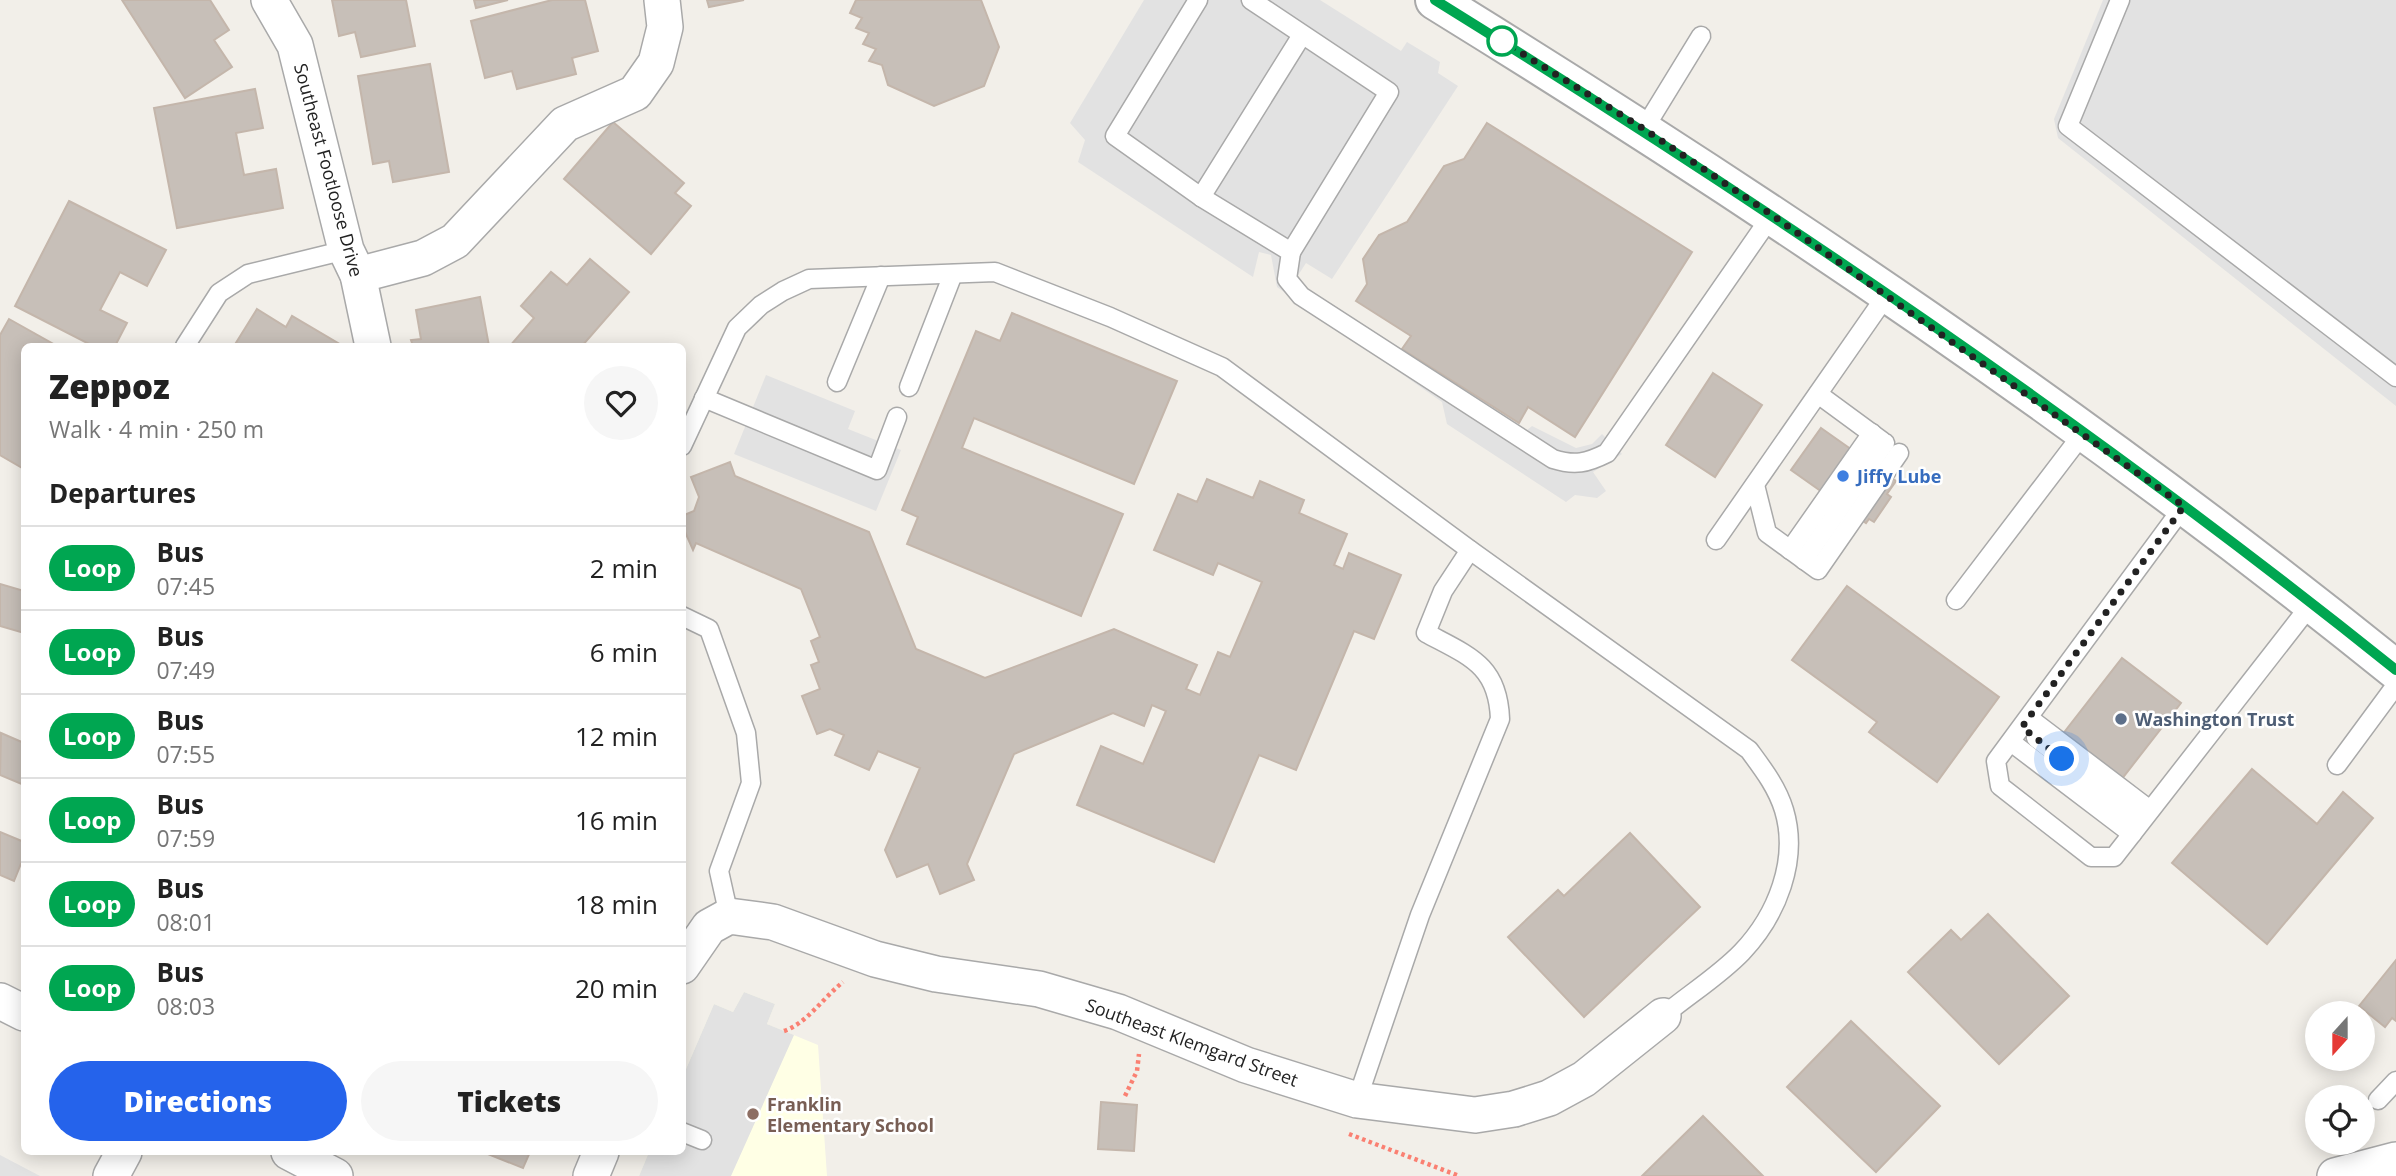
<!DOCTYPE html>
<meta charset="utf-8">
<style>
body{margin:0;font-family:"Open Sans",sans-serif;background:#f6f6f6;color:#222;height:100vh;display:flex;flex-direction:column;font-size:26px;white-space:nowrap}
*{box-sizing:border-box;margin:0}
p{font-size:23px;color:#767676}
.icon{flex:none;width:38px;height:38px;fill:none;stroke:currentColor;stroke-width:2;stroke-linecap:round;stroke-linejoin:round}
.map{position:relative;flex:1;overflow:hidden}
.side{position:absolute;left:21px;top:343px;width:665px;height:812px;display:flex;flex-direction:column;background:#fff;border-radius:10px;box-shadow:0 4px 18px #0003}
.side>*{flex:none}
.badge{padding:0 14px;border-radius:23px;font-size:24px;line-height:46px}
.needle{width:46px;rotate:201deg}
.tools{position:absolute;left:2305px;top:1001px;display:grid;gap:14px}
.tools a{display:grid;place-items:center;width:70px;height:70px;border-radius:50%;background:#fff;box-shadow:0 4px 18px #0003;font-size:35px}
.you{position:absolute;width:35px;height:35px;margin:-18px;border:5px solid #fff;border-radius:50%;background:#1a73e8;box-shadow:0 0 0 10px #1a73e833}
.map>.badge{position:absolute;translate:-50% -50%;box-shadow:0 0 0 4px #fff}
h2{padding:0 28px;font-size:26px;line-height:63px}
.round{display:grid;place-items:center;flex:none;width:74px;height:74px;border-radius:37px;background:#f6f6f6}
.summary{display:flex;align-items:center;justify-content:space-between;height:119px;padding:0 28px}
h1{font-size:33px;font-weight:800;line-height:52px}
.button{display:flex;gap:14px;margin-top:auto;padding:14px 28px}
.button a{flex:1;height:80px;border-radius:42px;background:#2563eb;color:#fff;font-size:28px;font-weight:800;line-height:80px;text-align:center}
.button a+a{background:#f6f6f6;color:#222}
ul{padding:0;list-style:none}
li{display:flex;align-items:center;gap:21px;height:84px;padding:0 28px;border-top:2px solid #e0e0e0}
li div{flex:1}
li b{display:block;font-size:26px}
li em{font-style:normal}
li .badge{min-width:77px;font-weight:700;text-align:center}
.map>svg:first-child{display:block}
.education{fill:#ffffe5}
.parking{fill:#e2e2e2}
.building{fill:#c7bfb8;stroke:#c4b6ab;stroke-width:2}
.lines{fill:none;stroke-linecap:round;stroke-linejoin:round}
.service-casing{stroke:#a9a9a9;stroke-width:21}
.minor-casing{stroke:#a9a9a9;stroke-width:38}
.tertiary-casing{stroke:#a9a9a9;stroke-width:42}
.path{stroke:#fa8072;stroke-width:4.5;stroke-dasharray:3.5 3.5;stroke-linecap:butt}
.service{stroke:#fff;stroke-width:18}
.minor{stroke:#fff;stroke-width:35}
.tertiary{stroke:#fff;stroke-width:38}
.line-casing{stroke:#fff;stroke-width:16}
.line{stroke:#00a651;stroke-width:10}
.walk{stroke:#222;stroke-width:7;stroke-dasharray:0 12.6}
.stop-dot{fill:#fff;stroke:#00a651;stroke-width:3.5}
.shop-dot{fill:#3f7fe0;stroke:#fff;stroke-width:2.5}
.service-dot{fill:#5c6f8a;stroke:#fff;stroke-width:2.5}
.education-dot{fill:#8d6e63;stroke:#fff;stroke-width:2.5}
.labels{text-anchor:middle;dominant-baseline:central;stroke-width:5;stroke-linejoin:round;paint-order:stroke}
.street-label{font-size:18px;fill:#222;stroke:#fff}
.shop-label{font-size:18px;font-weight:bold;fill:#366cbe;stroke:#fff;text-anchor:start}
.service-label{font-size:18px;font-weight:bold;fill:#4e5e75;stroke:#fff;text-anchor:start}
.education-label{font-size:18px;font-weight:bold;fill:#785e54;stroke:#fff;text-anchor:start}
</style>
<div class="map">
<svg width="2396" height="1176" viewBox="0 0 2396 1176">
<rect width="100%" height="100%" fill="#f2efe9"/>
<path class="education" d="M744,992l31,12 -8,20 51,21 9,131h-188l10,-24h33l1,-76 31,-72 19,8z"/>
<g class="parking">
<path d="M1144,0h176l81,51 6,-9 33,20 -2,11 20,13 -126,193 -26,-16 -11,17 231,151 6,-5 44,22 16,-4 10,-10 20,20 -29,18 13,19 -9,7 -22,-3 -9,7 -119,-78 -5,-22 -165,-115 -6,-32 -12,-3 -6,25 -175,-115 7,-22 -15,-17z"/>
<path d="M2103,0h293v406l-338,-268 -4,-19z"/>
<path d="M766,375l89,36 -7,18 53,21 -25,61 -142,-57z"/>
<path d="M744,992l31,12 -8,20 27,11 -63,141h-92l10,-24h33l1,-76 31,-72 19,8z"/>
<path d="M0,1155l40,21h-40z"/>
</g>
<g class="building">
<path d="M122,0h88l19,30 -15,10 18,27 -47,31z"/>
<path d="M332,0h74l9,46 -54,11 -6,-25 -16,4z"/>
<path d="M474,0h34l-32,8z"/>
<path d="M552,0h33l13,51 -26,7 4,16 -59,15 -5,-18 -27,7 -14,-57z"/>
<path d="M707,0h37l-35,7z"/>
<path d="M856,0h125l18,47 -15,39 -50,20 -46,-21 -6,-20 -13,-4 7,-12 -13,-5 6,-11 -13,-5 6,-10 -12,-5z"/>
<path d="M430,64l19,108 -56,10 -4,-21 -16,3 -15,-88z"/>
<path d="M255,89l8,39 -27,5 8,42 32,-6 7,39 -106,20 -23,-120z"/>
<path d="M613,122l71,61 -9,10 16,13 -40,48 -87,-75z"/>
<path d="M1487,123l205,129 -117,185 -47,-30 -9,16 -117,-74 9,-13 -55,-35 11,-17 -4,-25 16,-24 28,-13 37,-56 20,-7z"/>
<path d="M69,201l97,49 -19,36 -27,-14 -20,38 27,13 -12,23h-22l-78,-40z"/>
<path d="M590,259l39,33 -47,54h-72l24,-28 -13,-12 30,-34 16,13z"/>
<path d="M480,297l9,49h-76l-2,-6 10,-1 -5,-29z"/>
<path d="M257,309l29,18 6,-11 51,30h-109z"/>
<path d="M1012,313l165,68 -43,103 -160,-66 -12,30 161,66 -42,102 -174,-72 11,-27 -16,-7 74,-179 24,10z"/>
<path d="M9,319l48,27h-33v123l-24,-14v-120z"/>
<path d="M1713,373l49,32 -47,72 -49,-32z"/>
<path d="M1821,428l75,53 -9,13 4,3 -17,25 -5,-3 -3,4 -75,-53z"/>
<path d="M730,462l5,14 134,56 47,117 69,29 129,-49 83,36 -11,24 14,6 18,-43 12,5 32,-75 -44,-19 -5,12 -59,-25 24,-56 19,8 10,-23 46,19 7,-17 44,19 -5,13 48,21 -13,31 9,4 6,-16 52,22 -27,64 -20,-8 -58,139 -37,-15 -45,107 -137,-57 24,-59 42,18 23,-53 -14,-6 -8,21 -31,-13 -99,41 -47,110 7,16 -34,14 -12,-30 -31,13 -12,-27 35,-82 -42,-17 -9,19 -34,-15 9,-20 -14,-6 -13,5 -15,-38 18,-7 -9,-24 8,-3 -8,-21 9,-4 -19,-48 -105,-46 -3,7 -11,-25v-9l12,-5 5,-14 -8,-20z"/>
<path d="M0,584l24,7v42l-24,-7z"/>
<path d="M1847,586l152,111 -62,85 -68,-50 8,-10 -85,-62z"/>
<path d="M2122,658l59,45 -60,77 -59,-45z"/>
<path d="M1,733l23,10v42l-24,-10z"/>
<path d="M2252,769l65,55 26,-32 30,26 -106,126 -95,-81z"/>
<path d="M0,832l24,10v14l-10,25 -14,-6z"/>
<path d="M1630,833l70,74 -116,110 -76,-80 50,-47 6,6z"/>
<path d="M1988,914l81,82 -70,68 -91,-92 43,-42 10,10z"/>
<path d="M2396,960v61l-4,-3 -7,9 -26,-21z"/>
<path d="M1851,1021l89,85 -64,66 -89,-85z"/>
<path d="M1101,1102l36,3 -3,46 -36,-2z"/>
<path d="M1703,1116l60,60h-121z"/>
<path d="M483,1152h47l-7,16z"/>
</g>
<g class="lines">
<defs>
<g id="service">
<path d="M1198,0l-83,136 86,61 90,55 -4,27 14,17 252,163c22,7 34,4 54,-6l165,-238"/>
<path d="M1251,0l138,92 -98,160"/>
<path d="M2120,0l-52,126 328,251"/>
<path d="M1644,129l57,-93"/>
<path d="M1201,197l101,-162"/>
<path d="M185,346l34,-53 29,-19 98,-24"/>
<path d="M837,382l44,-106"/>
<path d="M909,387l44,-113"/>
<path d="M1818,394l64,47"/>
<path d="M704,398l173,72 20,-53"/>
<path d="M682,446l55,-118 24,-23 22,-14 26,-12 186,-7 115,45 112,50 248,183 279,200c14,19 28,37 35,60 15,50 -7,105 -42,142 -23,24 -54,43 -79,64"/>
<path d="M1755,485l12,48 51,37 81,-117"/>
<path d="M2184,506l-188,255 4,25 91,71h23l198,-254"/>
<path d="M1716,540l172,-247"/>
<path d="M1790,550l82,-117"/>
<path d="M1804,560l81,-117"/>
<path d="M1956,600l128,-168"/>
<path d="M682,616l27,13 37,104 5,50 -32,88 10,45"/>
<path d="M2029,718l121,92"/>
<path d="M2036,738l105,83"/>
<path d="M2011,742l121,92"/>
<path d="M2337,765l59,-80"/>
<path d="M1357,1100l63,-185 80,-196c-2,-54 -31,-63 -74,-86l17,-42 27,-41"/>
<path d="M2378,1100l18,-19"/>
<path d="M682,1132l20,8"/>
</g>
<g id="minor">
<path d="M269,0l26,45 51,205 12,25 15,71"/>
<path d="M358,275l65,-17 32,-17 110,-117 70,-31 21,-30 9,-36 -3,-27"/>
<path d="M682,966l27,-39 20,-11 44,6 102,37 61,15 103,15 79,23 128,53 111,35 118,15 39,-6 35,-11 35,-19 79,-63"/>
<path d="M0,1001l24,12"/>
<path d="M289,1152l46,24"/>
<path d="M111,1176l13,-24"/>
<path d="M591,1176l10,-24"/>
<path d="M2335,1176l61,-16"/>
</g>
<path id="tertiary" d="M1435,0c332,205 657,424 961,670"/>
</defs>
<use href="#service" class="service-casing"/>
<use href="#minor" class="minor-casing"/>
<use href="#tertiary" class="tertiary-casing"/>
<g class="path">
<path d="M784,1031c23,-8 39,-33 59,-49"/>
<path d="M1125,1096l12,-25 2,-17"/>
<path d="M1349,1134l110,42"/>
</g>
<use href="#service" class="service"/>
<use href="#minor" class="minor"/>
<use href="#tertiary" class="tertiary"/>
</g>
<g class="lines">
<defs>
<path id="line" d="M1435,0c332,206 656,425 961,670"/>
</defs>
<use href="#line" class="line-casing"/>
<use href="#line" class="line"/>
<path class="walk" d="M1502,41l142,88 128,86 412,291 -162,221 40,32"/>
</g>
<circle class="stop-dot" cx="1502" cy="41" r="14"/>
<circle class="shop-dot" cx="1843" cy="476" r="7"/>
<circle class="service-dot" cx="2121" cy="719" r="7"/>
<circle class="education-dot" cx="753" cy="1114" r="7"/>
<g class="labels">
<g class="street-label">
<text transform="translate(329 170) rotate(75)">Southeast Footloose Drive</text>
<text transform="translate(1192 1042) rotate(20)">Southeast Klemgard Street</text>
</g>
<g class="shop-label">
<text x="1857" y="476">Jiffy Lube</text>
</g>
<g class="service-label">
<text x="2135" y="719">Washington Trust</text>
</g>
<g class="education-label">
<text x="767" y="1104">Franklin<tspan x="767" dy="21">Elementary School</tspan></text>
</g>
</g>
</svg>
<div class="tools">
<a><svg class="needle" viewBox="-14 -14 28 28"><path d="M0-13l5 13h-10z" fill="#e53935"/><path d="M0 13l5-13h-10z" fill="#767676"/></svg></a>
<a><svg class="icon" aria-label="locate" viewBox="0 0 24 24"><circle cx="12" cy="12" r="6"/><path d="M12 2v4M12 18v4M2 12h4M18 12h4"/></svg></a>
</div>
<div class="you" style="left:2062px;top:759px"></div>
<section class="side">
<div class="summary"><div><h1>Zeppoz</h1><p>Walk · 4 min · 250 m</p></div><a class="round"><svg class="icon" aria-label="heart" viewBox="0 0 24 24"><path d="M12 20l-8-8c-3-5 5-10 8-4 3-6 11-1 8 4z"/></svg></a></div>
<h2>Departures</h2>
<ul>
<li><span class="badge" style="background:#00a651;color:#fff">Loop</span><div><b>Bus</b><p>07:45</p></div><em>2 min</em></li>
<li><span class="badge" style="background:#00a651;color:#fff">Loop</span><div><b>Bus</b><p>07:49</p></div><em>6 min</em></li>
<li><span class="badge" style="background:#00a651;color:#fff">Loop</span><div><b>Bus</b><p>07:55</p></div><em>12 min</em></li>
<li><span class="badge" style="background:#00a651;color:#fff">Loop</span><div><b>Bus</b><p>07:59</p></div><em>16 min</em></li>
<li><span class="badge" style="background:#00a651;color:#fff">Loop</span><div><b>Bus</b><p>08:01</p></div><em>18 min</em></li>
<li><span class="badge" style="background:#00a651;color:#fff">Loop</span><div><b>Bus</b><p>08:03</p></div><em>20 min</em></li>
</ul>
<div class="button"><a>Directions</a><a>Tickets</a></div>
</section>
</div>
